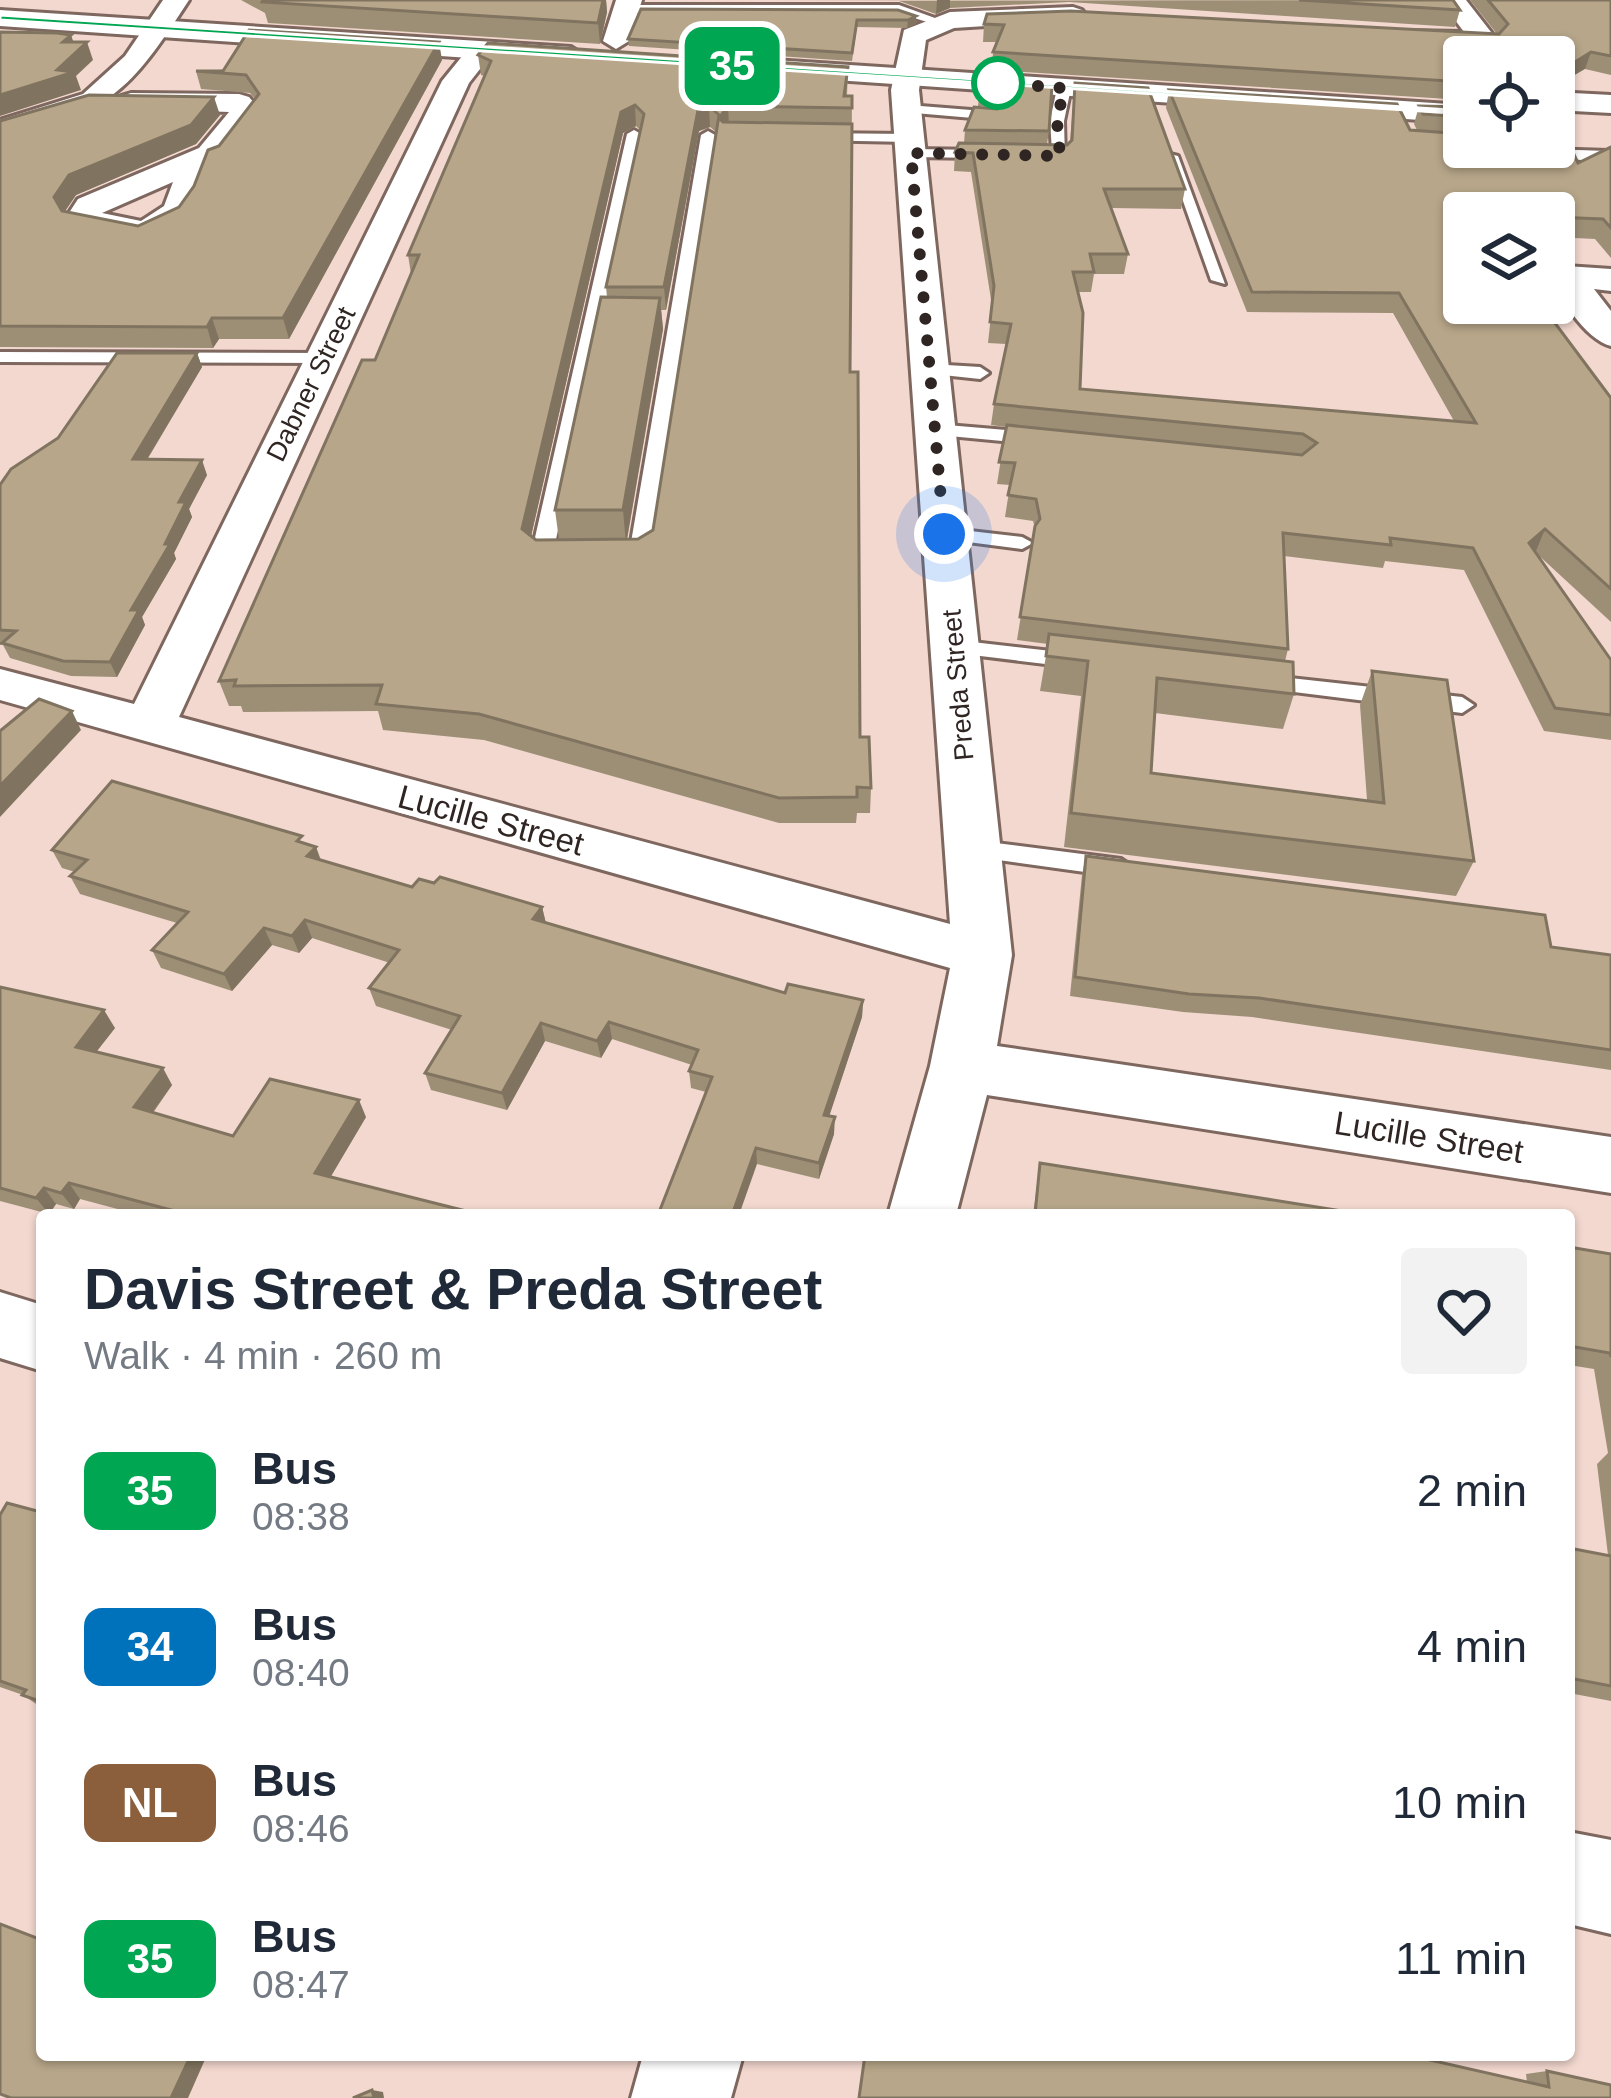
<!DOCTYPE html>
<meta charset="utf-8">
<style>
body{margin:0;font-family:Helvetica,sans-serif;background:#f2f2f3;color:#1f2937;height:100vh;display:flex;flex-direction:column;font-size:45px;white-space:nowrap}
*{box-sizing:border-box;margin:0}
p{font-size:39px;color:#747a83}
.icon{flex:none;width:66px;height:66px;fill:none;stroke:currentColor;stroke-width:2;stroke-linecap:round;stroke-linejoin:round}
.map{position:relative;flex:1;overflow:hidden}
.sheet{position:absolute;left:36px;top:1209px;width:1539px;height:852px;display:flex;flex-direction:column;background:#fff;border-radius:12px;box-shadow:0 3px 9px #0004}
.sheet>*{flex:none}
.badge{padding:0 24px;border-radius:18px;font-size:42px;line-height:78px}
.tools{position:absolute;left:1443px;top:36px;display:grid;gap:24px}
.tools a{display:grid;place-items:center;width:132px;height:132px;border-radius:12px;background:#fff;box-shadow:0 3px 9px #0004;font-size:60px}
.you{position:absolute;width:60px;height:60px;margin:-30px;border:9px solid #fff;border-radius:50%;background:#1a73e8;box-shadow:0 0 0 18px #1a73e833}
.map>.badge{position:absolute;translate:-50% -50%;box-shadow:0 0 0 6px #fff}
.round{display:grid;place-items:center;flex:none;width:126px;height:126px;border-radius:12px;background:#f2f2f3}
.overview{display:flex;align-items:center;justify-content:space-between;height:204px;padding:0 48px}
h1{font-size:57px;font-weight:600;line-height:90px}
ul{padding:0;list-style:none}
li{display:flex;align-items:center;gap:36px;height:156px;padding:0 48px}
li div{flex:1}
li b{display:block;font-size:45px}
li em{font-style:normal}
li .badge{min-width:132px;font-weight:700;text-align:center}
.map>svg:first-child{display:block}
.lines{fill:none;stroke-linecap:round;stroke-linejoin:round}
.service-casing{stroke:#7e675f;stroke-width:6}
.minor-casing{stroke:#7e675f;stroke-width:6}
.primary-casing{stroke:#7e675f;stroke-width:6}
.service{fill:#fff;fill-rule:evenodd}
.minor{fill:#fff;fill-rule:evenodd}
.primary{fill:#fff;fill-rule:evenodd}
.wall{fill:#9d8f76;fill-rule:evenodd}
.shaded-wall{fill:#807460}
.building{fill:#b7a689;stroke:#807460;stroke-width:3;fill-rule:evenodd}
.line{fill:#00a651;stroke:#fff;stroke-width:3}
.walk{stroke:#2f2522;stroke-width:12;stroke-dasharray:0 21.6}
.stop-dot{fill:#fff;stroke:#00a651;stroke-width:6}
.labels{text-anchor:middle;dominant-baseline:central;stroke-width:10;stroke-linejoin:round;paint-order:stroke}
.far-street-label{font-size:27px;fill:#2f2522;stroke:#fff}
.street-label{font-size:33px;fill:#2f2522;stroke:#fff}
</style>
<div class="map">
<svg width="1611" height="2098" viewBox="0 0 1611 2098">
<rect width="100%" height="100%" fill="#f3d8cf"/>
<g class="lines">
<defs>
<g id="service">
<path d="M627,5h272l47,17 -6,4 -42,-13 -275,-1z"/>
<path d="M1064,84l7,4 -7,33 1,38 -154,-2 -7,-4 7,-4 141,2 -2,-30 7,-33z"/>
<path d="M908,105l88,7 7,4 -7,4 -93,-8z"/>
<path d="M634,130l7,4 -87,415 24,6c-10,10 -37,10 -47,0l96,-421z"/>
<path d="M708,131l7,4 -64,419c-9,10 -32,10 -41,0l20,-6 71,-413z"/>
<path d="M813,133l96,1 7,4 -7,4 -101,-2z"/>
<path d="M1485,147l123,4 3,12 -119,-12z"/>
<path d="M1166,153l12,3 47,128 -14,-4z"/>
<path d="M0,352l324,1 9,5 -9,5 -324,-1z"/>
<path d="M930,364l50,3 9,6 -9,6 -56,-6 -3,-4z"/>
<path d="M935,424l108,9 10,6 -10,6 -115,-11 -3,-4z"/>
<path d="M944,528l78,9 11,6 -11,6 -85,-11v-8z"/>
<path d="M955,640l132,15 12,7 -12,7 -140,-17v-10z"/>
<path d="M1254,674l208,23 12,8 -12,8 -216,-27v-10z"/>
<path d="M972,840l149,19 13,9 -13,9 -158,-22 -4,-6z"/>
</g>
<g id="minor">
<path d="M163,0h26c-61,94 -79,112 -189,139v-19l83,-26 42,-38z"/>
<path d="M616,0h26l-13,41 -13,8 -13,-8z"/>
<path d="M1440,0h26l32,41 -4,6 -91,-4 -4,-6 4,-6 61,1z"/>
<path d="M1073,7l9,3 4,5 -4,5 -128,8 -28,12 -7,50 93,865 -15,91 614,91v56l-624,-98 -31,120h-68l42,-149 20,-98 -950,-268v-31l134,35 308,-623 30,-37 10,-2 13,8 -26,33 -290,634 771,207 -59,-834 13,-60 46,-18z"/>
<path d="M131,93l108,1 10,3 11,13 -39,52 -11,4 -19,52 -45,24 -76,-16 -5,-7 13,-20 121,-51 30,-36 -108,-4 -4,-6 4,-6zM173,182l-9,24 -23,15 -39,-8z"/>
<path d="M1566,266l45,3v22l-17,-2 17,22v35c-25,-6 -57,-52 -57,-77z"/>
<path d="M0,1292l42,13v66l-42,-13z"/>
<path d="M1569,1832l42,8v94l-42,-10z"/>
<path d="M643,2055h100l-12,43h-100z"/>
</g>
<g id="primary">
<path d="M0,10l571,37 14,9 -14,9 -571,-39z"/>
<path d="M758,59l706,46v18l-716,-49 -4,-6z"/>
<path d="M1554,92l57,3v18l-57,-3z"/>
</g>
</defs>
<use href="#service" class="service-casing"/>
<use href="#minor" class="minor-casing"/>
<use href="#primary" class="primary-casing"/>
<use href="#service" class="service"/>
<use href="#minor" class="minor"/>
<use href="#primary" class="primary"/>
</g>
<g class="wall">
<path d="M241,0h365l1,12 -7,32 -332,-21 -3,-10z"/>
<path d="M1453,0l7,10 -5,17 -386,-25 -119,6 -14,6 -37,-13h-212z"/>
<path d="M1470,0h141v75l-26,-6 -121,-12v43l-472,-30 1,-18 4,-10h-14l1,-18 513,10z"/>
<path d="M898,10l18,13 -9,5 -50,-1 -5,34 -223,-15 -1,-7z"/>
<path d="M478,55l370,12 -1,29h5l-2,276 10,365 11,51 -1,25h-13l-1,10h-77l-295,-83 -101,-10 -5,-19 -135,1 -2,-6h-12l-10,-25 156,-321 36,-86 -3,-19 76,-179 -3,-1zM636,126l4,4 -34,157 1,10 -52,213 4,30h-23l-5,-4 92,-403zM710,127l6,5 -63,398 -15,9 -11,1 36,-211 -2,-19h5l33,-179z"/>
<path d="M442,60l-153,279h-70l-6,9 -213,-1v-226l220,-6 -24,29 -120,51 -11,16 73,15 41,-19 40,-61 36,-47 -5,-6 -49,-4 -5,-18z"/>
<path d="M984,81l65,50 -2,13 20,1 3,-4 5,-58 110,106 -4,20 -70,-1 17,46 -4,20h-30l-3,18h-13l2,97 374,32 -61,-108 -146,-1 -81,-204 3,-18 248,40 -3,-6 5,-18 45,1v40h90v-38l8,17 -6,16 22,21 33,-16v111l-16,-19 -41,-2v-24h-90v90l147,95v224l-76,-70 76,108v80l-67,-9 -80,-161 -79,-9 -2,7 -99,-12 4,93 -3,12 9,33 -11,35 -128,-16 -4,60 216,27 -7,-95 12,-34 102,190 -18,35 -392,-49 17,-151 -41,-5 8,-47 -31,-4 18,-112 -2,-7 -28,-4 5,-32 -13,-1 9,-57 -15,-2 3,-21 12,-60 -18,-1 4,-37 -21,-134 -17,-1 1,-19 9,-9 1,-13 33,-22 -20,-2 2,-15z"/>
<path d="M197,353l5,14 -55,93 60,15 -18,34 3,8 -18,36 2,6 -34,58 3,8 -28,52 -46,-1 -61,-18 -7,-13h-3v-160z"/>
<path d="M305,843l11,4 5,13 91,27 22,-4 108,24 4,16 239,70 78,7 -1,17 -33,99 5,18 -15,45 -62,-15 -51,-72 -15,-4 -2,-17 3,-6 -80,-26 -11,19 -56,-17 -38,69 -76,-20 -6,-17 27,-43 -76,-24 -7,-18 21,-25 -78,-25 -13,15 -27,-8 -40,46 -71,-23 -9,-18 25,-27 -97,-29 -10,-18 5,-4 -13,-4 -10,-18z"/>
<path d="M1086,856l465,91 60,8v115l-359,-53 -69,-5 -113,-16 12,-121z"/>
<path d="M0,987l115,41 -19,24 76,33 -19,28 80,23 133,-19 -36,60 152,38h-342l-60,-16 -6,10 -18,-5 -7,10 -49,-13z"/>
<path d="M1040,1163l327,52h-334z"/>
<path d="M1569,1247l42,7v447l-42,-8v-145l39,7 -11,-91 11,-11 -14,-84 -25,-4z"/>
<path d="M42,1504v204l-19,-13 -23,-8v-172l37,-4z"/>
<path d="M864,2055h544l119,27 -1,-8 21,-3 64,27h-753z"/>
</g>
<g class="shaded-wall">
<path d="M603,0h3l1,12 -7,32 -2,-21z"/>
<path d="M937,0h13v8l-14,6z"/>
<path d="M916,16v7l-9,5 1,-8z"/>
<path d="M71,35l6,17 10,-10 6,18 -17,16 5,14 -81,26v-21l57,-25 6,-28z"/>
<path d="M439,42l3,18 -153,279 -6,-21z"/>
<path d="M1591,52l-6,17 -31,18v-12l3,-4z"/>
<path d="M214,97l6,18 -24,29 -120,51 -15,22 -7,-20 15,-22z"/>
<path d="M635,105l1,21 -13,7 -96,421 -5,-25 99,-417z"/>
<path d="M709,106l1,21 -11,4 -33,179 -2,-23 34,-177z"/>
<path d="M728,106l1,21 -10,-9z"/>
<path d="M660,298l3,31 -37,215 -3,-34z"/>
<path d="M212,318l7,21 -6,9 -6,-21z"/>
<path d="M197,353l5,14 -64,107 -5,-15z"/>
<path d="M202,460l5,15 -18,34 3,8 -18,36 2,6 -34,58 3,8 -28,52 -7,-15 21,-52 34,-66 14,-42z"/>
<path d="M1545,529l-9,22 -17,15 10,-23z"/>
<path d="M72,711l9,19 -81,87v-31z"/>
<path d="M316,847l6,18 -15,-9z"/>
<path d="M542,907l4,17 -13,-5z"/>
<path d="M305,920l7,18 -13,15 -7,-17z"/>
<path d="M264,928l8,17 -40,46 -8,-17z"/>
<path d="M863,1000l-1,17 -38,115v-17z"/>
<path d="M104,1010l11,18 -29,37 -10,-18z"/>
<path d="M609,1022l3,17 -11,19 -4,-17z"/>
<path d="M541,1023l4,18 -38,69 -5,-17z"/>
<path d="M163,1068l9,17 -28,39 -10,-17z"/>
<path d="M359,1100l7,17 -43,73 -8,-17z"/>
<path d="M835,1117l-1,17 -15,45v-16z"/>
<path d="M756,1148l1,16 -18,51h-7z"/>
<path d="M69,1183l11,16 -6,10 -13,-16z"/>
<path d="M44,1188l12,16 -7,10 -13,-16z"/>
<path d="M191,2055h16l-19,43h-17z"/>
<path d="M372,2090l11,2 1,6h-10z"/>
</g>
<g class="building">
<path d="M263,0h340l-5,23 -336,-21z"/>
<path d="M1299,0h154l7,10z"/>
<path d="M1488,0h123v56l-20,-4 -37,23v-18h-90v25l-471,-30 11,-27 -20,-1 3,-10 84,-3 428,23 9,-10z"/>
<path d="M641,9l257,1 18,6 -8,4h-51l-5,33 -224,-14z"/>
<path d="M249,30l190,12 -156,276h-71l-5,9 -207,-1v-205l89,-26 125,2 -23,28 -122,50 -15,22 8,14 76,15 41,-19 15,-21 14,-36 11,-4 40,-52 -13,-19 -50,-4h27z"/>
<path d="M0,32l57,1 14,2 -8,7h24l-30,28 17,2 -74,23z"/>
<path d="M488,43l360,24 -4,29h8v12l-124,-2 -9,12 4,4 129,2 -2,248h8l2,365h9l2,51 -14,-1v10l-78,1 -300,-84 -103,-10 6,-19 -148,1 2,-6 -17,1 143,-321h13l44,-105h-11l83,-194 -13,-6zM635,105l9,9 -38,173h58l34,-177 11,-4 10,9 -66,415 -15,9 -102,1 -14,-11 99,-417z"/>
<path d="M984,81l68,4 -3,46 -84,-1 9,-23 23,2 12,-7 -9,-9 -20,-2z"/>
<path d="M1075,83l73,5 37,101h-81l24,65h-38l4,18h-21l10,41 -3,76 396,34 -77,-130 -147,-1 -83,-202 228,14 13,26 54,4v13h90v-5l15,2 9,19 33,-16v81l-8,-9 -49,-2v-4h-90v90h69l9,12h7l62,83v191l-66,-60 -16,14 82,117v55l-56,-7 -82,-160 -83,-10 1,7 -108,-12 5,116 -268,-32 15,-91 5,-7 -4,-20 -28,-4 7,-32 -16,-1 8,-37 295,30 15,-12 -14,-9 -309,-30 17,-80 -21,-2 4,-36 -21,-133 -18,-1 4,-9 108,2 5,-5z"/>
<path d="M1419,106l45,1v10l-41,-3z"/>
<path d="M1554,109l8,17h-8z"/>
<path d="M601,297l59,1 -37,212h-68z"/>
<path d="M117,353h80l-64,106 69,1 -23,42h7l-21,42h5l-39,66h8l-29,52 -47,-1 -61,-18 14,-12 -16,-1v-145l11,-16 47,-31z"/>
<path d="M1049,634l244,28 1,32 -137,-16 -6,95 233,30 -12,-132 75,9 27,181 -403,-48 17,-152 -42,-5z"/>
<path d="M39,699l33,12 -72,75v-55z"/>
<path d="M112,781l190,55 -5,5 19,6 -9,9 105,31 7,-8 15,4 6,-6 102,30 -9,12 252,74 3,-9 75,16 -39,115 11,2 -16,46 -63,-15 -24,67h-74l54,-138 -23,-6 9,-21 -89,-28 -12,19 -56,-18 -39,70 -77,-20 35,-57 -91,-28 30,-38 -94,-30 -13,16 -28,-8 -40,46 -72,-24 36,-38 -118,-36 17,-16 -35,-10z"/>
<path d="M1086,856l459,59 6,32 60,8v95l-352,-52 -70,-4 -114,-17z"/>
<path d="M0,987l104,23 -28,37 87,21 -29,39 99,29 37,-57 89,21 -44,73 167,42h-292l-121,-32 -8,10 -17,-5 -8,10 -36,-10z"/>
<path d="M1040,1163l327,52h-332z"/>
<path d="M1569,1247l42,7v103l-1,-4 -41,-7z"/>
<path d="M7,1503l30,8 5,-7v198l-20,-7 4,-5 -26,-9v-166z"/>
<path d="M1569,1548l42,8v130l-42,-8z"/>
<path d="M0,1924l42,16v115h149l-20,43h-160l-11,-4z"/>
<path d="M865,2055h543l141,32 -2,-16 64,14v13h-752z"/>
<path d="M372,2090l2,8h-21z"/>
</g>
<path class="line" d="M0,15l1464,96 5,3 -1469,-94z"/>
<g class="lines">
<path class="walk" d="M944,534l-33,-381 149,3 -3,-35 7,-33 -66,-5"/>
</g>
<circle class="stop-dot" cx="998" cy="83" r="24"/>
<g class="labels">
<g class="far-street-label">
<text transform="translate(311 384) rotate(-64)">Dabner Street</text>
<text transform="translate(958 685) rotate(-95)">Preda Street</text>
</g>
<g class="street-label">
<text transform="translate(491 820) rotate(15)">Lucille Street</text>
<text transform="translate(1429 1137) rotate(9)">Lucille Street</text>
</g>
</g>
</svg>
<div class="tools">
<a><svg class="icon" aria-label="locate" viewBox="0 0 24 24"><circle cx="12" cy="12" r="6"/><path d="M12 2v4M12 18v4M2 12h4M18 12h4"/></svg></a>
<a><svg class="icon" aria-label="layers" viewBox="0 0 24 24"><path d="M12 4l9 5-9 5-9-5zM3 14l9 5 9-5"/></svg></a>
</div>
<div class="you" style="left:944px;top:534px"></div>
<b class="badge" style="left:732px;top:66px;background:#00a651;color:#fff">35</b>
<section class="sheet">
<div class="overview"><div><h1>Davis Street &amp; Preda Street</h1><p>Walk · 4 min · 260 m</p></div><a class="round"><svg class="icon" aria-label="heart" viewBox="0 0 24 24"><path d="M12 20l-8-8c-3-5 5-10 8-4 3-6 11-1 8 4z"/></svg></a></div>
<ul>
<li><span class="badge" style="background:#00a651;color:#fff">35</span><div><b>Bus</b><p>08:38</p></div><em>2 min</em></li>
<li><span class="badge" style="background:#0072bc;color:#fff">34</span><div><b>Bus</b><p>08:40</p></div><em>4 min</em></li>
<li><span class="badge" style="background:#8b5e3c;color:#fff">NL</span><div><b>Bus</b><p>08:46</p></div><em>10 min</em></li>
<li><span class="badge" style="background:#00a651;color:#fff">35</span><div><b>Bus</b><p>08:47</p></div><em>11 min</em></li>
</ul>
</section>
</div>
